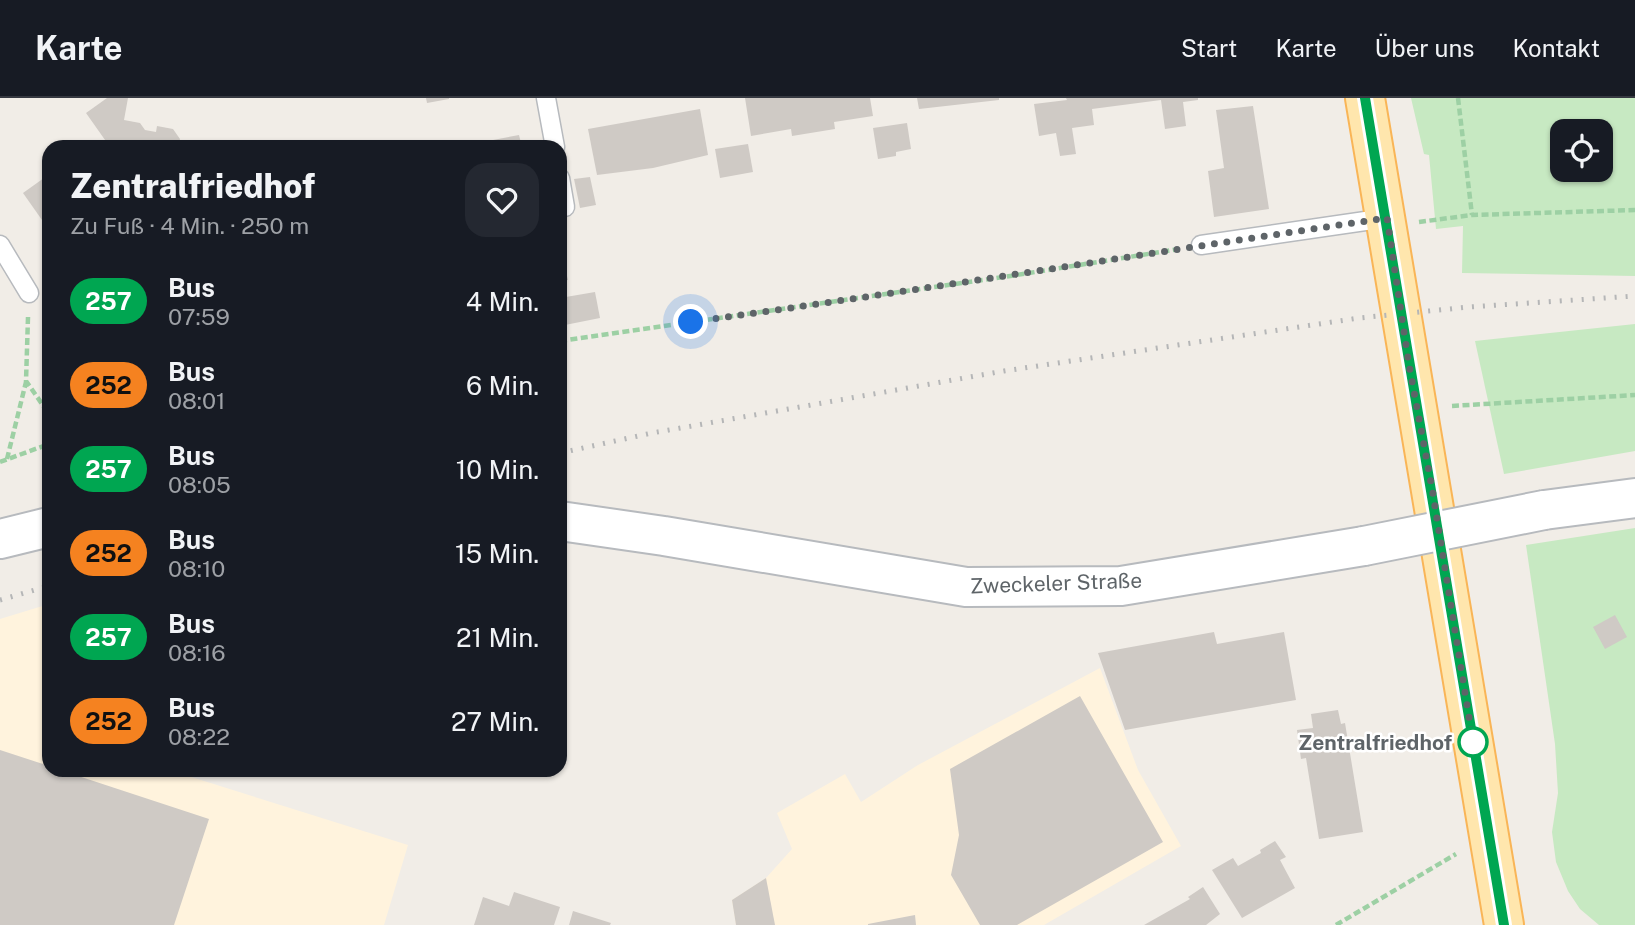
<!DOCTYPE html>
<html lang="de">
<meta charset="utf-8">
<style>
body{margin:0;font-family:"Public Sans",sans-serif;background:#242831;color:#f1f3f6;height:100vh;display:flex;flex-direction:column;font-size:26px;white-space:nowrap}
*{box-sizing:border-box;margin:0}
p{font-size:23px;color:#9ea1a6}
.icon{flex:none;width:38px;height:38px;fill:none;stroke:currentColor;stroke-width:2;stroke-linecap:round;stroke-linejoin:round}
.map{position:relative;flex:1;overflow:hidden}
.sheet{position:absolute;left:42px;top:42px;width:525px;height:637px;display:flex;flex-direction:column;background:#171b24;border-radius:21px;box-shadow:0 2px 5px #0004}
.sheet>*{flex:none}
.badge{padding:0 14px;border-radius:23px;font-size:24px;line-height:46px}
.fabs{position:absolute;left:1550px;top:21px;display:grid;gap:14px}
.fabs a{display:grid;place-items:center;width:63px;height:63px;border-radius:14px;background:#171b24;box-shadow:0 2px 5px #0004;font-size:35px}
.you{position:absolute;width:35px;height:35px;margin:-18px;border:5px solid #fff;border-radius:50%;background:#1a73e8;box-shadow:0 0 0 10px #1a73e833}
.map>.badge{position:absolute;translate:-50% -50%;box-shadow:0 0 0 4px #fff}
.round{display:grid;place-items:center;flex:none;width:74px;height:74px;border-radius:21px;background:#242831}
.overview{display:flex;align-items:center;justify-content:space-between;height:119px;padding:0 28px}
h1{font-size:33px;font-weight:800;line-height:52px}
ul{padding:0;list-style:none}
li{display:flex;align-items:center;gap:21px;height:84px;padding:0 28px}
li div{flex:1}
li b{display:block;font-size:26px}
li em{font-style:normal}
li .badge{min-width:77px;font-weight:700;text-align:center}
header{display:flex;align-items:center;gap:42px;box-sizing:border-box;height:98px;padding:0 35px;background:#171b24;border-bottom:2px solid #363941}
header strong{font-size:33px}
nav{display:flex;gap:38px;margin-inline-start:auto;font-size:24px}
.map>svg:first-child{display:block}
.commercial{fill:#fff3dd}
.green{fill:#c7e9c2;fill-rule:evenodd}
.building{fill:#cfcac5}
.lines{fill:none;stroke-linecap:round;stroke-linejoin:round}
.service-casing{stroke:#b7babe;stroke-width:21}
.tertiary-casing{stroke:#b7babe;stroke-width:42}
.primary-casing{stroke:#f9b557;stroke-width:42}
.path{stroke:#9dd0a4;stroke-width:4.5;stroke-dasharray:7 3.5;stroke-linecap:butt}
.service{stroke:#fff;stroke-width:18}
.tertiary{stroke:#fff;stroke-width:38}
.primary{stroke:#ffe6ad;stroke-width:38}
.rail{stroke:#b5b6b7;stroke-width:5;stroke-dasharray:2 9;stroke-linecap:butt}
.tertiary-bridge-casing{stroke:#b7babe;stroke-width:42;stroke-linecap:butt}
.tertiary-bridge{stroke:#fff;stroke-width:38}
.line-casing{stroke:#fff;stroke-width:16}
.line{stroke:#00a651;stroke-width:10}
.walk{stroke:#5e6468;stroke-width:7;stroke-dasharray:0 12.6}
.stop-dot{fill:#fff;stroke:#00a651;stroke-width:3.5}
.labels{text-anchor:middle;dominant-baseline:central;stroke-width:5;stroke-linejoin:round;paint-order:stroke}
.street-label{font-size:21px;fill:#5e6468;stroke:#fff}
.stop-label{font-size:21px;font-weight:bold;fill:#5e6468;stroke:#fff;text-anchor:end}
</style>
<header>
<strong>Karte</strong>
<nav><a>Start</a><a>Karte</a><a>Über uns</a><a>Kontakt</a></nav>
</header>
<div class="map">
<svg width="1635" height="827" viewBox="0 0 1635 827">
<rect width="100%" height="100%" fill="#f1ede7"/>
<g class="commercial">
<path d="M49,506v166h120l239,75 -24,80h-384v-306z"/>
<path d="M1100,570l38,102 43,76 -137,79h-308l-4,-25 34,-22 26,-29 -15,-36 68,-39 16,28 57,-37z"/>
</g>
<g class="green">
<path d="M1411,0h224v178l-173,-3 1,-47 -27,3 -7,-74 -5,-1zM1563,33h38v39h-38z"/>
<path d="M1635,226v127l-131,23 -29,-133z"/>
<path d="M1635,430v397h-36l-19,-16 -12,-18 -12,-29 -4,-30 6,-39 -3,-49 -29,-199z"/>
</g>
<g class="building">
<path d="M107,0h21l-4,22 16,3 5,7 11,2 1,-6 16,3 7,10 -2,8h-68l-24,-34z"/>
<path d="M426,0h23v1l-22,4z"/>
<path d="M745,0h125l3,18 -39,6 1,7 -43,7 -1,-7 -40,7z"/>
<path d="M917,0h82v2l-80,9z"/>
<path d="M1066,0h132v2l-15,2 3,24 -21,3 -4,-29 -69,9 2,16 -22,3 4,26 -16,2 -4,-23 -17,3 -5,-32 33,-4z"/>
<path d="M1253,8l16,103 -55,8 -6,-46 16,-3 -8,-58z"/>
<path d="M700,11l8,46 -55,13 -56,7 -9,-46z"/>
<path d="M907,25l4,26 -15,3v4l-18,3 -5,-31z"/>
<path d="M519,37l3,12h-59l-1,-1z"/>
<path d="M748,46l5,28 -33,6 -5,-29z"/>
<path d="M590,79l6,28 -16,3 -6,-29z"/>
<path d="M44,80l5,6v37l-7,-1 -19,-27z"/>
<path d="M560,149l8,33 -8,1z"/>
<path d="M595,194l5,26 -35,7 -5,-27z"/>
<path d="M1615,517l12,22 -22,12 -12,-22z"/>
<path d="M1214,534l3,12 67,-12 12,68 -171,30 -27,-77z"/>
<path d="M1080,598l83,146 -146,83h-37l-29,-50 8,-40 -9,-66z"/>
<path d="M1338,612l3,14 4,-1 18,109 -44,7 -13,-81 -5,1 -4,-29 16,-2 -2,-14z"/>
<path d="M0,652l49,16v4h11l149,49 -35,106h-174z"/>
<path d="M1275,743l11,16 -6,3 15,28 -53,30 -30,-48 21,-12 5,8 23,-13 -1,-3z"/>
<path d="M766,780l9,47h-39l-4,-25z"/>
<path d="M1203,789l17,27 -14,11h-62l46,-26 -2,-2z"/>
<path d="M514,794l46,15 -6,18h-80l9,-28 26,9z"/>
<path d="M573,813l38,12 -1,2h-41z"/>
<path d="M915,817l1,10h-48v-1z"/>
</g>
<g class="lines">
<defs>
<g id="service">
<path d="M546,0l9,49"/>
<path d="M560,80l5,29"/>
<path d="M0,147l29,48"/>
<path d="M1201,147l185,-27"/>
</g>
<g id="tertiary">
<path d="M1544,412l91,-12"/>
<path d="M560,423l104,15 302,51 155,-1 243,-40"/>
<path d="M0,441l49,-12"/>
</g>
<path id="primary" d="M1365,0l139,827"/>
</defs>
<use href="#service" class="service-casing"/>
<use href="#tertiary" class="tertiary-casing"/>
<use href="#primary" class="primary-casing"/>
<g class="path">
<path d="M1458,0l14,117"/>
<path d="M1419,124l53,-7 163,-5"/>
<path d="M28,219l-2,64 23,33"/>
<path d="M560,243l444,-64 175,-28"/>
<path d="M1452,308l183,-11"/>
<path d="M7,361l19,-77"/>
<path d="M0,364l49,-18"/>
<path d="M1336,827l120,-71"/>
</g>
<use href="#service" class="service"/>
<use href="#tertiary" class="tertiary"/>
<use href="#primary" class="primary"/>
<g class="rail">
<path d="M560,355l92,-20 352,-62 355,-53 110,-11 166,-11"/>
<path d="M0,502l49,-14"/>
</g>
<defs>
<path id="tertiary-bridge" d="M1364,448l180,-36"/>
</defs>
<use href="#tertiary-bridge" class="tertiary-bridge-casing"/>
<use href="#tertiary-bridge" class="tertiary-bridge"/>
</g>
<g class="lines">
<defs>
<path id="line" d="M1365,0l139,827"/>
</defs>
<use href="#line" class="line-casing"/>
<use href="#line" class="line"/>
<path class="walk" d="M691,224c232,-32 463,-70 696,-104l22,147 23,123 41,254"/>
</g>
<circle class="stop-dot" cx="1473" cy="644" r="14"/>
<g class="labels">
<g class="street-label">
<text transform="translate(1056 485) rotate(-2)">Zweckeler Straße</text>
</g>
<g class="stop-label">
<text x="1452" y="644">Zentralfriedhof</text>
</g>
</g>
</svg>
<div class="fabs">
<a><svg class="icon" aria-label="locate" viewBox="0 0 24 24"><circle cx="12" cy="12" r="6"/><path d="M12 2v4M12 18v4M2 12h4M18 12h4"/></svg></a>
</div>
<div class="you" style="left:691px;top:224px"></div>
<section class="sheet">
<div class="overview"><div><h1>Zentralfriedhof</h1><p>Zu Fuß · 4 Min. · 250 m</p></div><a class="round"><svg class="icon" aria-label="heart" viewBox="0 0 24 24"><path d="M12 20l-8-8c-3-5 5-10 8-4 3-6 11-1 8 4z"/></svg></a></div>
<ul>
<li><span class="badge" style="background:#00a651;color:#fff">257</span><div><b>Bus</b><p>07:59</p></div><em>4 Min.</em></li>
<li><span class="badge" style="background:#f58220;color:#111">252</span><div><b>Bus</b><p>08:01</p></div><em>6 Min.</em></li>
<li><span class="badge" style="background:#00a651;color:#fff">257</span><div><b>Bus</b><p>08:05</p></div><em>10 Min.</em></li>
<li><span class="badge" style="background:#f58220;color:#111">252</span><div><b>Bus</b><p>08:10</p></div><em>15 Min.</em></li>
<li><span class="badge" style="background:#00a651;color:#fff">257</span><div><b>Bus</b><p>08:16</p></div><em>21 Min.</em></li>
<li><span class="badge" style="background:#f58220;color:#111">252</span><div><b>Bus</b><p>08:22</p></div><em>27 Min.</em></li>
</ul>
</section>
</div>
